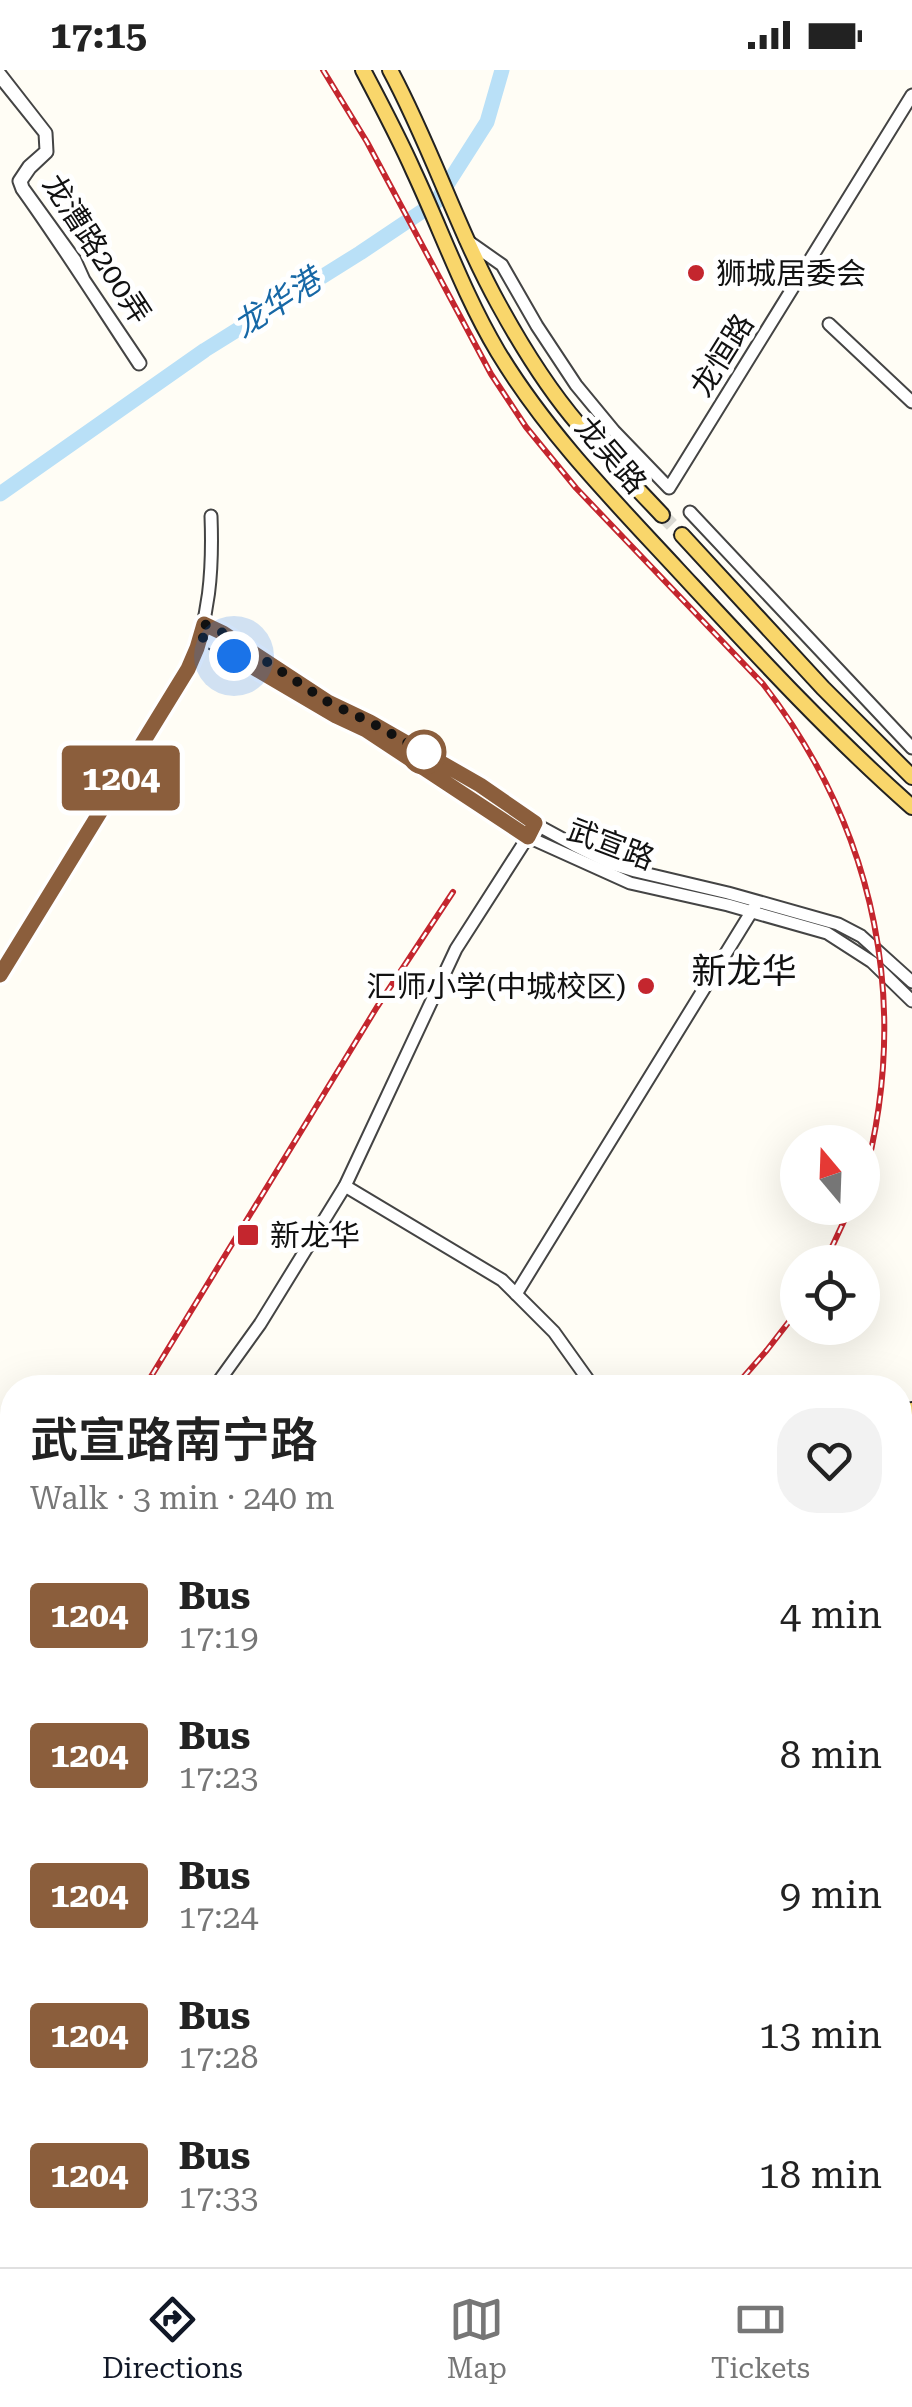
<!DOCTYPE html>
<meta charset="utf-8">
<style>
body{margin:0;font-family:"Roboto Serif","Noto Sans SC",serif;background:#f2f2f2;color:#222;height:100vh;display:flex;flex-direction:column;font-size:38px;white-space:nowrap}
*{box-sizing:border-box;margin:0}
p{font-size:32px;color:#767676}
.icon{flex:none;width:55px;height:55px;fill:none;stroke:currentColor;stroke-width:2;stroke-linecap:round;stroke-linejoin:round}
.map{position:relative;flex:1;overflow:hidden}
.side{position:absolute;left:0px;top:1305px;width:912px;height:892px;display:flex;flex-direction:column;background:#fff;border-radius:40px 40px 0 0;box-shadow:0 10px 40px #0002}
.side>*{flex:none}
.badge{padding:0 20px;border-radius:8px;font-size:35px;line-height:65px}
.needle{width:65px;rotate:341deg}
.fabs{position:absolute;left:780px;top:1055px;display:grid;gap:20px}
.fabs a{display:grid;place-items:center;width:100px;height:100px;border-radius:50%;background:#fff;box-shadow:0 10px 40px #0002;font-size:50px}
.you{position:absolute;width:50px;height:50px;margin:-25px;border:8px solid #fff;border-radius:50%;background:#1a73e8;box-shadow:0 0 0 15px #1a73e833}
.map>.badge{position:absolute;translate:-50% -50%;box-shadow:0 0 0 5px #fff}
.round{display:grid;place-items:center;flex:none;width:105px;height:105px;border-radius:40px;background:#f2f2f2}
.headline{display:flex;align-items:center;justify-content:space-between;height:170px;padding:0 30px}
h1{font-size:48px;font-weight:600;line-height:75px}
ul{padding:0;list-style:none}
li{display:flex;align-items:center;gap:30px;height:140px;padding:0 30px}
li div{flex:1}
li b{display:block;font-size:38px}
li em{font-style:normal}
li .badge{min-width:110px;font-weight:700;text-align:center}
.status{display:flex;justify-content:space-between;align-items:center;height:70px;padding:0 50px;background:#fff;direction:ltr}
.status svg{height:28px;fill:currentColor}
.tab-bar{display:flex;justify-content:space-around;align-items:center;height:140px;border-top:2px solid #e0e0e0;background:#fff;font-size:28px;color:#767676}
.tab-bar a{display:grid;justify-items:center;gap:5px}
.tab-bar .selected{color:#111827}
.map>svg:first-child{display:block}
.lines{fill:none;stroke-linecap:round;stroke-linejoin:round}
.river{stroke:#b9e0f7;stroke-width:15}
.major-tunnel{stroke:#dbdad3;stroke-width:14;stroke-dasharray:14 7;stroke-linecap:butt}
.minor-casing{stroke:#444;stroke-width:15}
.major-casing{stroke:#222;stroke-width:18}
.minor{stroke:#fff;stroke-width:11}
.major{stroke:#f9d66b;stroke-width:14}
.rail-casing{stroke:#c4262e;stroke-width:6}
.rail{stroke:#fff;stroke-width:2.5;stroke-dasharray:8;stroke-linecap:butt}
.line-casing{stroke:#fff;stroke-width:22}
.line{stroke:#8b5e3c;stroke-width:15}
.walk{stroke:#111;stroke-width:10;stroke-dasharray:0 18}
.poi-dot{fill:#c4262e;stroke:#fff;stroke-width:4}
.stop-dot{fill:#fff;stroke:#8b5e3c;stroke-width:5}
.labels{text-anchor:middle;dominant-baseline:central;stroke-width:10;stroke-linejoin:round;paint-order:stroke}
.street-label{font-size:30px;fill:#111;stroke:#fff}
.poi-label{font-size:30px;fill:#111;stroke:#fff;text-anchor:start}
.water-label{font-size:32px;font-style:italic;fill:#1768a6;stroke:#fff}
.quarter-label{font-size:35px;fill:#111;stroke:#fff}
</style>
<div class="status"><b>17:15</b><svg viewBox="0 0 49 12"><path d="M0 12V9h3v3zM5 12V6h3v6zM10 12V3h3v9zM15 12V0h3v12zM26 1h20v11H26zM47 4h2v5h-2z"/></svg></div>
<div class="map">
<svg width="912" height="2197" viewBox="0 0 912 2197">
<rect width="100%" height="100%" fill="#fffdf5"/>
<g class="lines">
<g class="river">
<path d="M0,424l205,-144 155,-97 76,-51 51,-80 15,-52"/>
<path d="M662,2197l10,-12"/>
</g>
<path class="major-tunnel" d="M662,445l20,20"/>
<defs>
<g id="minor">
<path d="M0,4l46,59 1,19 -17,16 -9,13 2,7 52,72 9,20 56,83 -1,1c-39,-59 -76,-118 -117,-175l-3,-8 10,-15 17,-15 -1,-18 -45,-56"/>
<path d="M465,169l37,26 35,61 39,59 38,46 55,57 243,-393"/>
<path d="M829,254l83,78"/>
<path d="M690,442l222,236"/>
<path d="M204,554l19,9 105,69 42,20 54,30 56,33 59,41 35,19 38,19 23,7 93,22 110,31 23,12 51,46"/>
<path d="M200,566l136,80 30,15 162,106 102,46 98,22 99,28 45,29 40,39"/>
<path d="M0,905l188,-306c22,-50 25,-100 23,-153"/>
<path d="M345,1116l157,94 52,52 40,56"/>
<path d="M516,1224l239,-388"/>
<path d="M214,1318l46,-64 85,-138 111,-237 75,-117"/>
<path d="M900,1731l12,16"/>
<path d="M900,1935l12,15"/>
<path d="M418,2185l8,12"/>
</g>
<g id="major">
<path d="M363,0c18,34 36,68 51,102 28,60 50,123 84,180 49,81 115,148 179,217 77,83 150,163 235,238"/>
<path d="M390,0c41,76 67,159 109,235 23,42 49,84 80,120 26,31 55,60 83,90"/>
<path d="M682,465l141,153 89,89"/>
<path d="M900,1349l12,-9"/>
<path d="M900,1369l12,-8"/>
<path d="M0,2142l12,-16"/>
<path d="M0,2170l12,-18"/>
</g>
</defs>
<use href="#minor" class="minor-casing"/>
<use href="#major" class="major-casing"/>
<use href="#minor" class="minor"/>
<use href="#major" class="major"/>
<defs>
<g id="rail">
<path d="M323,0l44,72 124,232 35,53 50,61 187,196c114,147 149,323 99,503"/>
<path d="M825,1192l25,-54"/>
<path d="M144,1318l233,-381 76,-115"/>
<path d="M734,1318l33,-38 31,-40"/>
<path d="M0,1551l12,-20"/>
<path d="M0,1893l12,-9"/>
</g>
</defs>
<use href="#rail" class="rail-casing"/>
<use href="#rail" class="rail"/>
</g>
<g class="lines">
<defs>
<path id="line" d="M0,905l188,-306 9,-21 7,-24 19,9 105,69 42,20 110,63 55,38 -7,14 -162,-107 -30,-14 -102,-60"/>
</defs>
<use href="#line" class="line-casing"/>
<use href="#line" class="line"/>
<path class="walk" d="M234,586l-34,-20 4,-12 19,9 105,69 42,20 54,30"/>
</g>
<g class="poi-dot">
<circle cx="696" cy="203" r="10"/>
<circle cx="646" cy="916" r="10"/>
<rect x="236" y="1153" width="24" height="24" rx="5"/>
</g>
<circle class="stop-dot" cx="424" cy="682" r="20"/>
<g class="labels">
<g class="street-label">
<text transform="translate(97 179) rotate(57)">龙漕路200弄</text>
<text transform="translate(722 285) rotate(-58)">龙恒路</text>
<text transform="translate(611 385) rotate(49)">龙吴路</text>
<text transform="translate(611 774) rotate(21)">武宣路</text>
</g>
<g class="poi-label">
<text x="716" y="203">狮城居委会</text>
<text x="626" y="916" text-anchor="end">汇师小学(中城校区)</text>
<text x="270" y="1165">新龙华</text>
</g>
<g class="water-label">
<text transform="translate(277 233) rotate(-33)">龙华港</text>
</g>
<g class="quarter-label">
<text x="744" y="901">新龙华</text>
</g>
</g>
</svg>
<div class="fabs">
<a><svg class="needle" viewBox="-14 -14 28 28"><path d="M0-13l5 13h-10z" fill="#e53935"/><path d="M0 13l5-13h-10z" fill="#767676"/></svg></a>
<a><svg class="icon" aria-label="locate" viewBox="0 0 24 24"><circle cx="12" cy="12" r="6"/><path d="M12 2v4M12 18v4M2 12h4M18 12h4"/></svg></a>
</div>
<div class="you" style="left:234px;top:586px"></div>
<b class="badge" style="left:121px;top:708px;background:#8b5e3c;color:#fff">1204</b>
<section class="side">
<div class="headline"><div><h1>武宣路南宁路</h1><p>Walk · 3 min · 240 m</p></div><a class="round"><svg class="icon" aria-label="heart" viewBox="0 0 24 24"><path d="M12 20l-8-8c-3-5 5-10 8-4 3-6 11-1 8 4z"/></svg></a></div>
<ul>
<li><span class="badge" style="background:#8b5e3c;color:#fff">1204</span><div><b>Bus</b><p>17:19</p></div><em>4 min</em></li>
<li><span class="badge" style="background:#8b5e3c;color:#fff">1204</span><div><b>Bus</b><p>17:23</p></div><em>8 min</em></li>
<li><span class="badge" style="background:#8b5e3c;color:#fff">1204</span><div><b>Bus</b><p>17:24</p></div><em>9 min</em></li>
<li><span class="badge" style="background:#8b5e3c;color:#fff">1204</span><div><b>Bus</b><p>17:28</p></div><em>13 min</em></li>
<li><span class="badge" style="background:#8b5e3c;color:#fff">1204</span><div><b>Bus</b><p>17:33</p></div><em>18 min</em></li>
</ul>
</section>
</div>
<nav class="tab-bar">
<a class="selected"><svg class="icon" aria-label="directions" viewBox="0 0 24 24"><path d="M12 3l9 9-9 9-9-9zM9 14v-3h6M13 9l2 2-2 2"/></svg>Directions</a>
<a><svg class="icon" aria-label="map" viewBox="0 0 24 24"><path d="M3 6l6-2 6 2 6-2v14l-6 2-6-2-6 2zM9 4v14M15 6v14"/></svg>Map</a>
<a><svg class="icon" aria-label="tickets" viewBox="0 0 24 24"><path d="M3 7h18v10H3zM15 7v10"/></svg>Tickets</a>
</nav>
